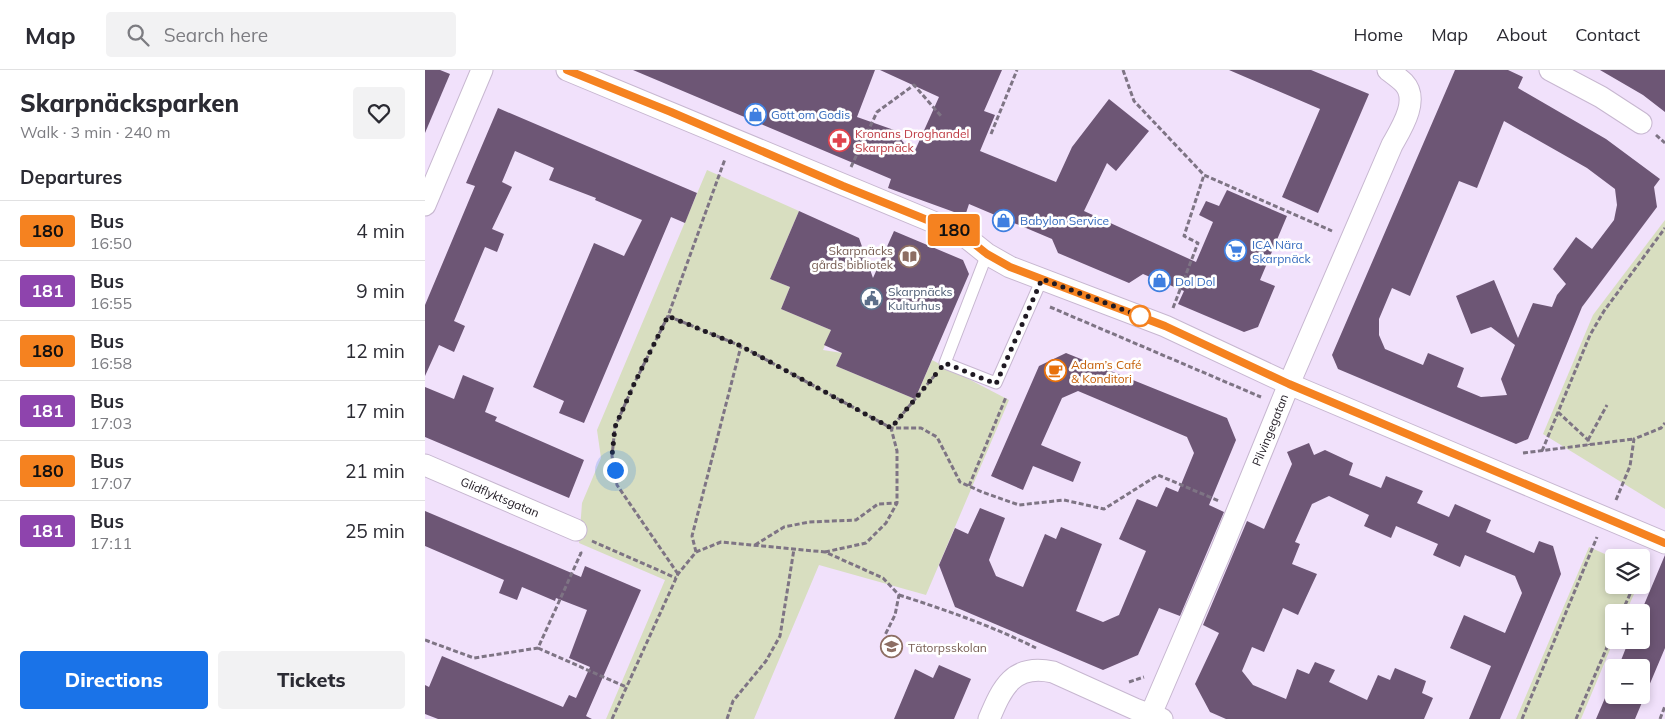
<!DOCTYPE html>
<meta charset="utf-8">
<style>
body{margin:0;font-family:Mulish,sans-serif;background:#f2f2f3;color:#2b2b33;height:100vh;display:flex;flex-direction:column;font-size:19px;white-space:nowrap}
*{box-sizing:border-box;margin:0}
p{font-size:16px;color:#7c7c81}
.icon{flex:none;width:28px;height:28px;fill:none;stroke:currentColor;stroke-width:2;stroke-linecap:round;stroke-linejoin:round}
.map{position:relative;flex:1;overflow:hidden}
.panel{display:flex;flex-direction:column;background:#fff;width:425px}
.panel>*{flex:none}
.badge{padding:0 10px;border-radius:4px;font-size:18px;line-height:32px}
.buttons{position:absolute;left:1180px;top:479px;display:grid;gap:10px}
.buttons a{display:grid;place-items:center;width:45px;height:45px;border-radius:5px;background:#fff;box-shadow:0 2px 8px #0003;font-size:25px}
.you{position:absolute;width:25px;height:25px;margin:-12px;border:4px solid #fff;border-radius:50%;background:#1a73e8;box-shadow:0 0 0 8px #1a73e833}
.map>.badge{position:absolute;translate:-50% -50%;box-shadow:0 0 0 2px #fff}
h2{padding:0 20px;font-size:19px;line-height:45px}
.round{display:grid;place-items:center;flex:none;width:52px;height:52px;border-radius:5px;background:#f2f2f3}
.overview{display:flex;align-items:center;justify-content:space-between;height:85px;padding:0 20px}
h1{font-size:24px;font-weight:800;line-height:38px}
.action{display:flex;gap:10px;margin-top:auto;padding:10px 20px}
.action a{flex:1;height:58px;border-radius:5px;background:#1a73e8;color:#fff;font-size:20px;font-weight:800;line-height:58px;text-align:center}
.action a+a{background:#f2f2f3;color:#2b2b33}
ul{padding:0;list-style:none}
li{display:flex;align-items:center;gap:15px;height:60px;padding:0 20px;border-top:1px solid #e1e1e2}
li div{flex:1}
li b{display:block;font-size:19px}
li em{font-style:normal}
li .badge{min-width:55px;font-weight:700;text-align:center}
header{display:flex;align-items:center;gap:30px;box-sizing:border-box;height:70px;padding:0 25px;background:#fff;border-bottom:1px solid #e1e1e2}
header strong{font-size:24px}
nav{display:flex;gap:28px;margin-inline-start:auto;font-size:18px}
.search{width:350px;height:45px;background:#f2f2f3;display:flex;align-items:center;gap:12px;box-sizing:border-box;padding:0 18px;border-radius:5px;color:#7c7c81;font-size:19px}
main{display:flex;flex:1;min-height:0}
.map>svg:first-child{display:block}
.green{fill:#d8dec0}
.building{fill:#6d5675;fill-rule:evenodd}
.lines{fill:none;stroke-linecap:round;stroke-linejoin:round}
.service-casing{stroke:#c7b7d0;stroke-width:13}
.minor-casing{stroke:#c7b7d0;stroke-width:23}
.path{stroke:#7e7484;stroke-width:3;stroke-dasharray:5 2.5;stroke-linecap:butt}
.service{stroke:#fff;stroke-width:11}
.minor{stroke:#fff;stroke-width:21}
.line-casing{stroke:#fff;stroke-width:11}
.line{stroke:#f58220;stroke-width:8}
.walk{stroke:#201a23;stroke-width:5;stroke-dasharray:0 9}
.stop-dot{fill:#fff;stroke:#f58220;stroke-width:2.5}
.labels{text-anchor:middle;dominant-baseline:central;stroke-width:5;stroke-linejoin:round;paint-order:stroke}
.shop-label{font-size:12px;fill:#366cbe;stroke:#fff;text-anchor:start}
.health-label{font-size:12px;fill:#be3a42;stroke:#fff;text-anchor:start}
.education-label{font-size:12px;fill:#785e54;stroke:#fff;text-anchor:end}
.service-label{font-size:12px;fill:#4e5e75;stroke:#fff;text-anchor:start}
.food-label{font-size:12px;fill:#c56008;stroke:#fff;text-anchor:start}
.street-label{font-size:12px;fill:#201a23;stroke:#fff}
</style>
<header>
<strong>Map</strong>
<div class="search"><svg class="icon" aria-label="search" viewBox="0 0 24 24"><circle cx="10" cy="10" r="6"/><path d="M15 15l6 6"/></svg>Search here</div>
<nav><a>Home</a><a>Map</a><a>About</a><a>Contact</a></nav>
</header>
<main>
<section class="panel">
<div class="overview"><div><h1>Skarpnäcksparken</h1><p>Walk · 3 min · 240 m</p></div><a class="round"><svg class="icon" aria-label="heart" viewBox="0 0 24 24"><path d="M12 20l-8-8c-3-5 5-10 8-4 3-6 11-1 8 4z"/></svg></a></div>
<h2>Departures</h2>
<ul>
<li><span class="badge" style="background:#f58220;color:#111">180</span><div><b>Bus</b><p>16:50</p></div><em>4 min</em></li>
<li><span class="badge" style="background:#8e44ad;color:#fff">181</span><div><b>Bus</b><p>16:55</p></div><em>9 min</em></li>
<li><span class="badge" style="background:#f58220;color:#111">180</span><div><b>Bus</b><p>16:58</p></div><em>12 min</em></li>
<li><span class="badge" style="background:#8e44ad;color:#fff">181</span><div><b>Bus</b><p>17:03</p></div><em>17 min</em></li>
<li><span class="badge" style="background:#f58220;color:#111">180</span><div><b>Bus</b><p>17:07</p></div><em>21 min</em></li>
<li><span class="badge" style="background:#8e44ad;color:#fff">181</span><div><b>Bus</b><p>17:11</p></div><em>25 min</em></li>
</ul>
<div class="action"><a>Directions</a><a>Tickets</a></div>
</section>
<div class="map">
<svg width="1240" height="649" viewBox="0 0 1240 649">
<rect width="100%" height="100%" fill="#f1e1fb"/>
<g class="green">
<path d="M282,100l92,41 -29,68 20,8 -9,22 50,21 -8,20 19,3 -6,13 79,33 17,-39 77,40 -83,195 -107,-30 -65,154h-148l59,-139 -86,-37 3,-40 19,-45 -4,-28z"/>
<path d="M1240,150v289l-122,-75 50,-119z"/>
<path d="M1164,477l25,11v27h24l-12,27h-12v28l-33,79h-65z"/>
</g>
<g class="building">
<path d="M0,0h15l10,4 -25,59z"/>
<path d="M208,0h242l-18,47 37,13 19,25 26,-58 -59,-27h122l-18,41 11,4 -15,36 76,31 16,-35 37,-48 40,32 -33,40 -9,-8 -23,48 112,51 17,-40 -14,-7 7,-14 13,5 8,-16 60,26 -27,64 15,6 -17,41 -14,5 -66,-28 6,-13 -41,-17 -14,9 -71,-30 -6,-14 -83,-35 -4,12 -77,-28 3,-9z"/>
<path d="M804,0h82l58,24 -51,119 -36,-16 38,-88z"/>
<path d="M1030,0h53l15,7 -5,11 88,51 54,40 -6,8 3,20 -75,100 -54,132 -12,5 -178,-75 -6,-14zM1079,51l83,47 28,21 2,16 -3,15 -22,29 -16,-12 -23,32 13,15 -9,11 -5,12 -19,-4 -15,35 -24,-58 -38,16 15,38 20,-7 24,18 -14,34 6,16 -26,2 -24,-10 7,-19 -36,-15 -5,12 -38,-16 -6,-14v-16l13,-31 18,8 49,-115 18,7z"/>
<path d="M1175,0h65v42l-22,-17z"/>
<path d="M73,38l199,85 -12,30 -14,-6 -87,206 -25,-10 5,-12 -31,-14 61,-144 30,13 18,-36 -47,-20 1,-2 -47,-18 5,-12 -39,-17 -13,31 10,5 -20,42 12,5 -7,18 -12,-5 -31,74 11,5 -11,26 -15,-7 -14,31v-71l50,-119 -9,-3z"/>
<path d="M374,141l60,27 14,40 21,-47 69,29 6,14 -54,125 -79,-33 6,-13 -18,-8 7,-15 -50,-21 9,-22 -20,-8z"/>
<path d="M641,283l161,65 9,22 -27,65 15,7 -44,104 -21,-8 -21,47 -35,15 -148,-63 -16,-42 16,-37 13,6 12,-26 25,10 -16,42 7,16 27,11 22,-53 11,5 5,-12 41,17 -26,67 27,11 16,-7 27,-64 -27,-12 18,-40 20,8 9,-20 12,5 16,-39 -7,-16 -109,-46 -16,7 -21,47 40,17 -8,20 -40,-16 -10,24 -32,-14 48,-110z"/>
<path d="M38,305l31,13 -9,24 12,5 -2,4 89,39 -15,38 -144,-61v-50l29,12z"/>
<path d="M884,373l5,12 11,-5 28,13 -4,12 32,13 5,-12 37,15 -6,12 32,14 6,-13 36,16 -5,12 48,21 5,-12 14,5 8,28 -61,145h-31l22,-53 -41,-18 14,-33 41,18 17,-40 -7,-17 -50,-21 -5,12 -27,-12 5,-11 -42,-18 -5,12 -27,-12 5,-11 -40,-19 -17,8 -17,38 5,2 -8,20 25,10 -19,41 -15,-7 -19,44 -12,-5 -10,24 11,14 33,14 11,-30 12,5 6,-12 20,8 -6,12 38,18 11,-25 12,5 5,-12 31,13 -4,12 11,5 -9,21h-198l-16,-7 -15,-28 24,-51 -16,-8 44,-104 17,8 28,-65 -5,-12z"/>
<path d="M0,441l156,66 4,-11 56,24 -55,126 6,3h-154l-13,-5v-29l4,2 13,-31 121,51 6,-12 7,3 14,-31 -21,-9 18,-48 -31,-12 -1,3 -33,-14 -5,13 -18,-7 5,-13 -79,-34z"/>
<path d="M1240,485v93l-30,71h-39l18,-42v18h27v-27h-23l11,-28h12v-28z"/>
<path d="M514,595l32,14 -17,40h-60l21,-50 18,9z"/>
</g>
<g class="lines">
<defs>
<path id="service" d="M562,184l-42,109 51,20 46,-104"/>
<g id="minor">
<path d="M142,0l395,164 25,20 23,13 155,59 124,58 376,159"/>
<path d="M1125,0l51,27 40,26"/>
<path d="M0,135l57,-135"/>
<path d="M0,395l151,65"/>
<path d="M726,644l70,-163 68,-167 103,-239c9,-16 28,-45 12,-62 -5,-5 -11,-9 -16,-13"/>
<path d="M564,649c13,-31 24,-56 64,-47l82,37 27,10"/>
</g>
</defs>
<use href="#service" class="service-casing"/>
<use href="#minor" class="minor-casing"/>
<g class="path">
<path d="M698,0l11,31 70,74 128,56"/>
<path d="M566,64l26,-64"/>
<path d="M1231,65l9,8"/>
<path d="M426,97l26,-55 37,-27 27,31"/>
<path d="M625,237l211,90"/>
<path d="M748,238l25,-65 -14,-7 20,-61"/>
<path d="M243,246l73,30 150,82h30l16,9 23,45 22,10 37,13 45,-5 40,9 54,-34 61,26"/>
<path d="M1133,342l30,28 1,5"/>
<path d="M1163,370l19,-35"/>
<path d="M1117,381l48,-116 14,-24 61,-83"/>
<path d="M1098,383l111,-14"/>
<path d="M544,416l37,-89"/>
<path d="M1191,430l14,-34 4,-27 27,-11 4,-5"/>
<path d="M167,471l84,37"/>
<path d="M330,475l29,-18 25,-5 47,-2 22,-16 19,-1"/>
<path d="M271,482l-4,-16 49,-190"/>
<path d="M400,482l41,-9 20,-20 11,-20v-52l-6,-23 44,-53"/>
<path d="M1216,497l5,-11"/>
<path d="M253,504l-61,-89 -5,-29 3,-29 19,-43 34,-68 57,-157"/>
<path d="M474,525c47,15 93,31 137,53"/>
<path d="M1197,542l12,-27"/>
<path d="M0,570l49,18 64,-10 43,-95 -1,-3"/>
<path d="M113,578l88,39"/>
<path d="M704,612l15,-5"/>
<path d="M187,649l66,-145 18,-22 25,-10 104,10 58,26 16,17 -4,20 -10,20"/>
<path d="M302,649l6,-18 33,-40 14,-25 14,-87"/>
<path d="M1097,649l75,-182"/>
<path d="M1151,649l38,-88"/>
<path d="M1235,649l5,-13"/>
</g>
<use href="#service" class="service"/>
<use href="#minor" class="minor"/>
</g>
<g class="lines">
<defs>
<path id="line" d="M142,0l104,42 172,74 119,48 25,20 23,13 155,59 124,58 376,159"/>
</defs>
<use href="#line" class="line-casing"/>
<use href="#line" class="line"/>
<path class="walk" d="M190,400l-3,-14 3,-29 19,-43 34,-68 73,30 150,82 54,-65 51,21 46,-105 98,37"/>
</g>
<defs>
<symbol id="shop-ring" viewBox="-11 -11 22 22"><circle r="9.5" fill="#fff" stroke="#3f7fe0" stroke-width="1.5"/><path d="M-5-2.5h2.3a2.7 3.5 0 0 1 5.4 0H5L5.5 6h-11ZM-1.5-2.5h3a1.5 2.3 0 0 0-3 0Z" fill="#3f7fe0"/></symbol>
<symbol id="pharmacy-ring" viewBox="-11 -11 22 22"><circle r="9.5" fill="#fff" stroke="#e0444e" stroke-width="1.5"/><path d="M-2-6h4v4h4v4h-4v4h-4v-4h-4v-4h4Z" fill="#e0444e"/></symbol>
<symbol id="supermarket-ring" viewBox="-11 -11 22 22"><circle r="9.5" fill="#fff" stroke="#3f7fe0" stroke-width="1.5"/><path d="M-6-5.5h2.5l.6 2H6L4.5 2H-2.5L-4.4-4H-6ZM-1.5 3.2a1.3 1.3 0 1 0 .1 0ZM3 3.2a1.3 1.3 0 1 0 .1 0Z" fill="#3f7fe0"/></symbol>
<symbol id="library-ring" viewBox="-11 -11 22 22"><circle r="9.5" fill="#fff" stroke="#8d6e63" stroke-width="1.5"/><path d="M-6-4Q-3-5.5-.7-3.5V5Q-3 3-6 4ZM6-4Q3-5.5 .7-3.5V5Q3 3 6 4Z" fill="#8d6e63"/></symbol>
<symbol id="civic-ring" viewBox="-11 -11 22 22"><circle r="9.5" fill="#fff" stroke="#5c6f8a" stroke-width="1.5"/><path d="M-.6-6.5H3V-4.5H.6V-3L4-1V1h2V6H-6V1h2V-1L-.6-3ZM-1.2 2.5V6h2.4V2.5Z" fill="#5c6f8a"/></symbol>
<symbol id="cafe-ring" viewBox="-11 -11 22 22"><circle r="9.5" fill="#fff" stroke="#e8710a" stroke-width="1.5"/><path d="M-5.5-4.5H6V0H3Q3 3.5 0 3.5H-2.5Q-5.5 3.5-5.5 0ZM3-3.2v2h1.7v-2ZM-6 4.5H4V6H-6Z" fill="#e8710a"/></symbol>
<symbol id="school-ring" viewBox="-11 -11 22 22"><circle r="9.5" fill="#fff" stroke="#8d6e63" stroke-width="1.5"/><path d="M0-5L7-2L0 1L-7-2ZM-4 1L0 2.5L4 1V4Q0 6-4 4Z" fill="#8d6e63"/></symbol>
</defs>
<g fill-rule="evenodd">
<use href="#shop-ring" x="318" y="32" width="25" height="25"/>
<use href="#pharmacy-ring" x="402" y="58" width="25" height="25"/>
<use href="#shop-ring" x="566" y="138" width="25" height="25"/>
<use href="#supermarket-ring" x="798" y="168" width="25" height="25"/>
<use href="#library-ring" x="472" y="174" width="25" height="25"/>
<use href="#shop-ring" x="722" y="198" width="25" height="25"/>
<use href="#civic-ring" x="434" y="216" width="25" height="25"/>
<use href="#cafe-ring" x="618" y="288" width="25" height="25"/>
<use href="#school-ring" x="454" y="564" width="25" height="25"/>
</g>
<circle class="stop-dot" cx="715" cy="246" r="10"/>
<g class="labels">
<g class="shop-label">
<text x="346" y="44">Gott om Godis</text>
<text x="595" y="150">Babylon Service</text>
<text x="827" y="174">ICA Nära<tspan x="827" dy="14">Skarpnäck</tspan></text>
<text x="750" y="211">Dol Dol</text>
</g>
<g class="health-label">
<text x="430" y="63">Kronans Droghandel<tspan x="430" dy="14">Skarpnäck</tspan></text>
</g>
<g class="education-label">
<text x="468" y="180">Skarpnäcks<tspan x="468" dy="14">gårds bibliotek</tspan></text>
<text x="483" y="577" text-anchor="start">Tätorpsskolan</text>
</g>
<g class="service-label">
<text x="463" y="221">Skarpnäcks<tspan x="463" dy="14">Kulturhus</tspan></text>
</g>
<g class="food-label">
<text x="646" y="294">Adam’s Café<tspan x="646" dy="14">&amp; Konditori</tspan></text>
</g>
<g class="street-label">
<text transform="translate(845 360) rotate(-68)">Pilvingegatan</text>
<text transform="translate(75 427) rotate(23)">Glidflyktsgatan</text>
</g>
</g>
</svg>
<div class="buttons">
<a><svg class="icon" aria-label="layers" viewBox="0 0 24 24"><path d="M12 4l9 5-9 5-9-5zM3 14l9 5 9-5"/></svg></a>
<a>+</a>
<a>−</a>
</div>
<div class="you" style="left:190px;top:400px"></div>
<b class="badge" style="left:529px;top:160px;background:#f58220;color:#111">180</b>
</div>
</main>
